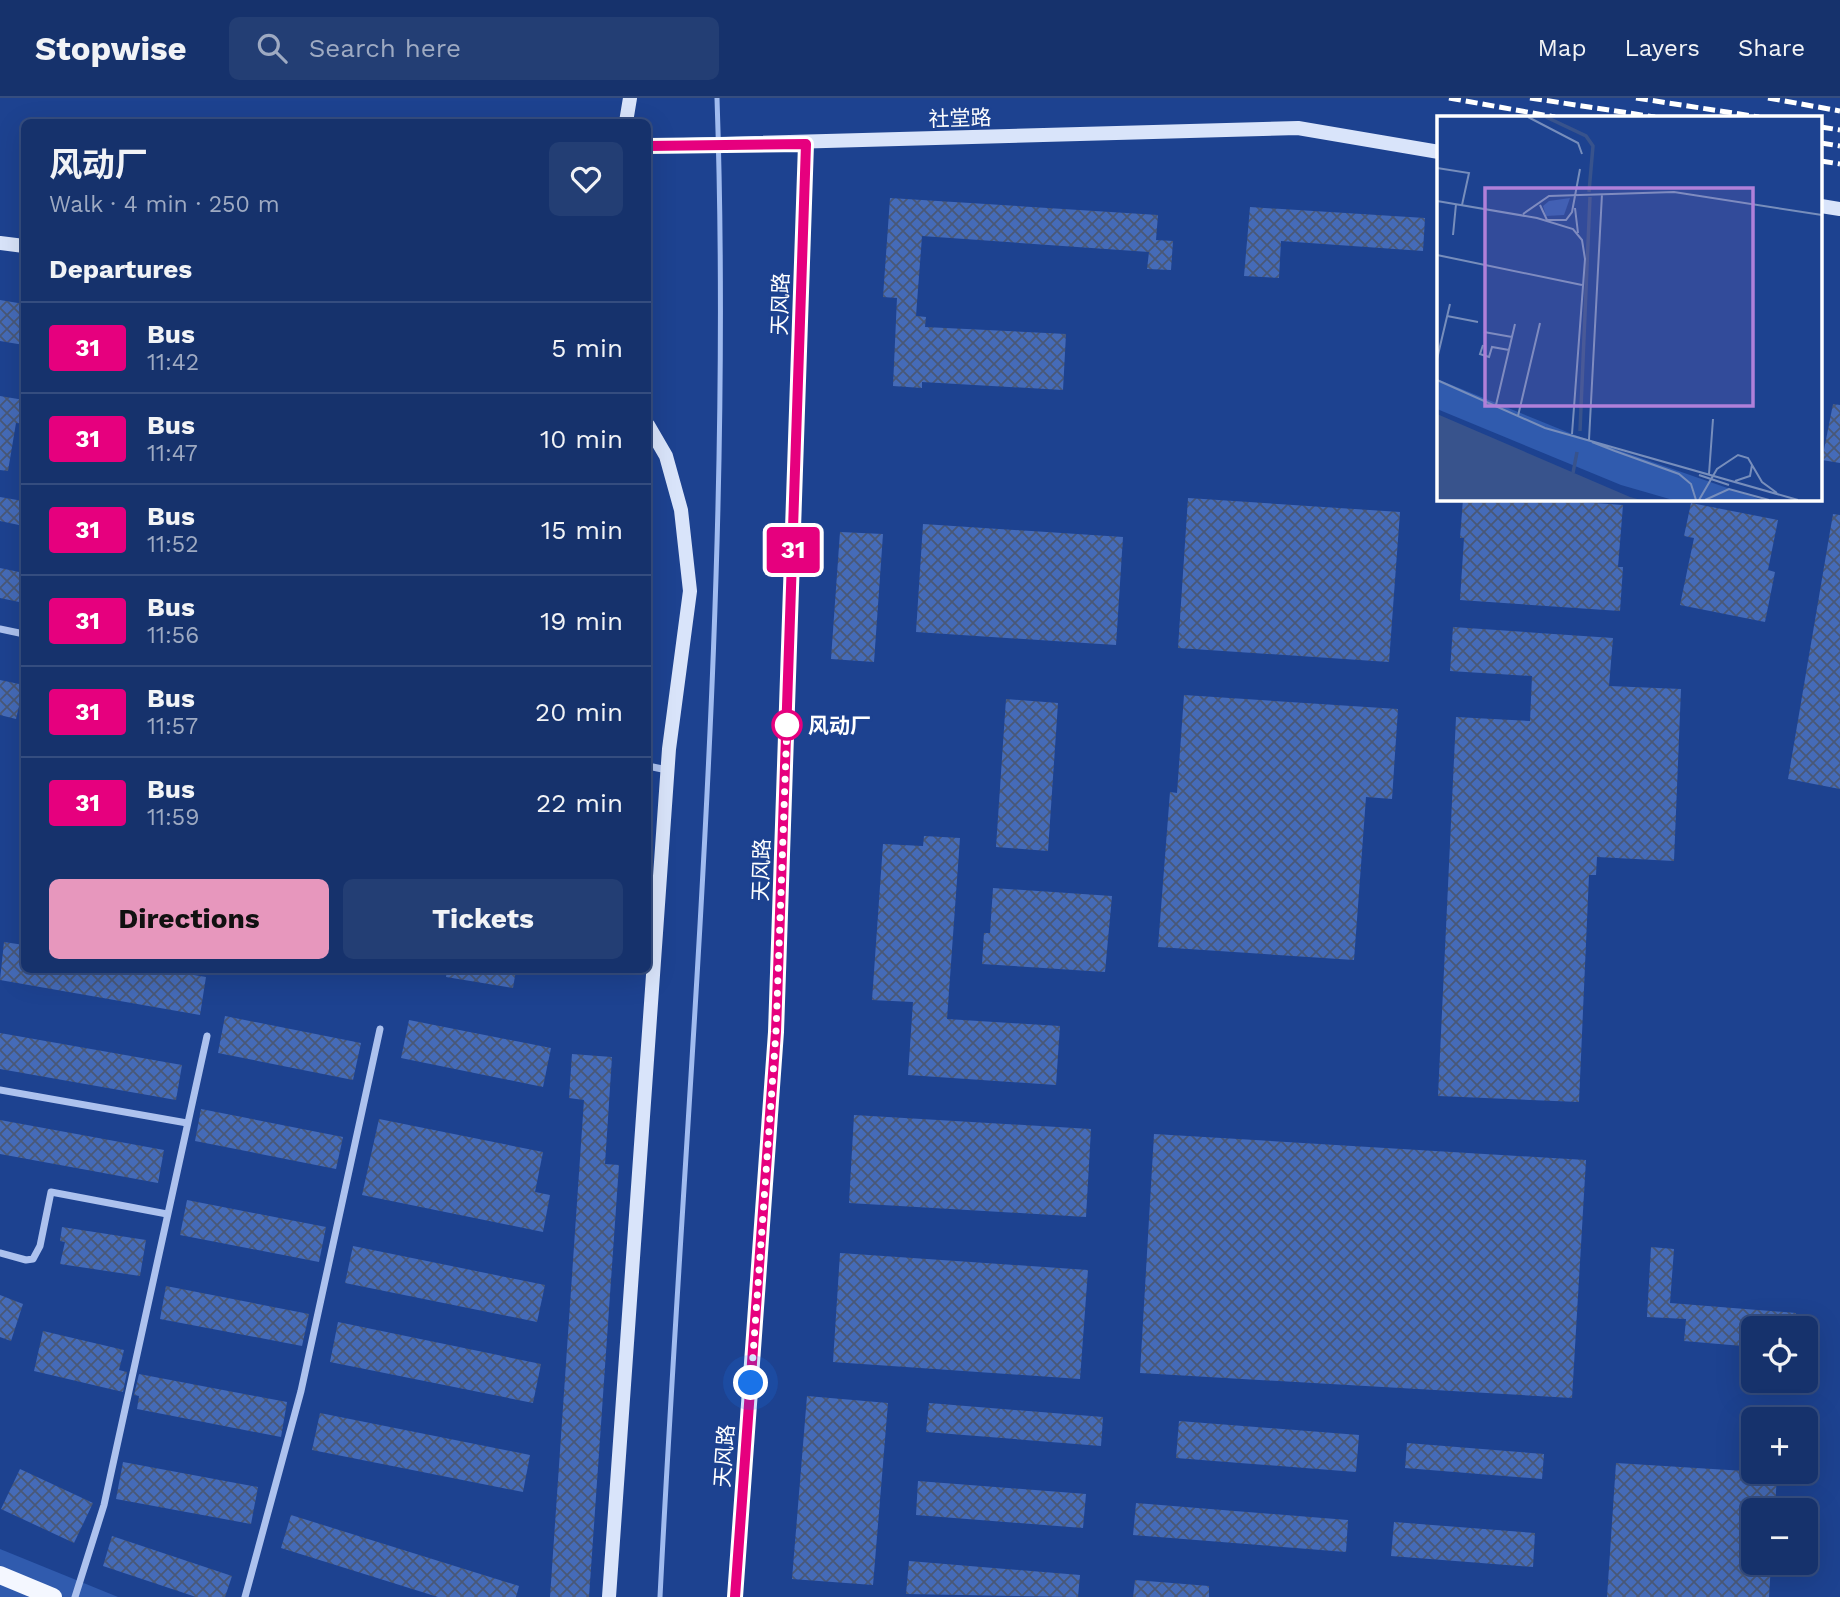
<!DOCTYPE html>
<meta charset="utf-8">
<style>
body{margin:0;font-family:"Work Sans","Noto Sans SC",sans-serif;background:#233e74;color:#f1f3f6;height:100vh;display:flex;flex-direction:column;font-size:26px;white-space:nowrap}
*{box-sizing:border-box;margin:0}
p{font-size:23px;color:#9eaac2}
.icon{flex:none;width:38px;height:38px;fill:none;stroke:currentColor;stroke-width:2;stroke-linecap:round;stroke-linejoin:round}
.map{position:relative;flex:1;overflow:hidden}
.panel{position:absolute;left:21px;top:21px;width:630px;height:854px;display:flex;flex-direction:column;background:#16326c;border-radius:10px;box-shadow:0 7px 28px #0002,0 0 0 2px #354d7f}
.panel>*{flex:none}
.badge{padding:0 14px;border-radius:5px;font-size:24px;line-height:46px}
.fabs{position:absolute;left:1741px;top:1218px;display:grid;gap:14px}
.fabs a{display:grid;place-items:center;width:77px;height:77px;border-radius:10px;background:#16326c;box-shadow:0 7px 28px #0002,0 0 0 2px #354d7f;font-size:35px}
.you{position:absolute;width:35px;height:35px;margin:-18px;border:5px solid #fff;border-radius:50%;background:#1a73e8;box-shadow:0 0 0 10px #1a73e833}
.map>.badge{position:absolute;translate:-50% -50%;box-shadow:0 0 0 4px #fff}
h2{padding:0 28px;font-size:26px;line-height:63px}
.round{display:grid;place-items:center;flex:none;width:74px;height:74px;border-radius:10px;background:#233e74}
.summary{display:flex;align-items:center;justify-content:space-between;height:119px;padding:0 28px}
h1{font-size:33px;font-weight:700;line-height:52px}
.action{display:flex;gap:14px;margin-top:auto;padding:14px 28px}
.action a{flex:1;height:80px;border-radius:10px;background:#e797bd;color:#111;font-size:28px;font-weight:700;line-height:80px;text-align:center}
.action a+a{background:#233e74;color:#f1f3f6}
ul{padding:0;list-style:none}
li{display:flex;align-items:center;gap:21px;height:91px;padding:0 28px;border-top:2px solid #354d7f}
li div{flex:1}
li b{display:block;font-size:26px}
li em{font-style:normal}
li .badge{min-width:77px;font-weight:700;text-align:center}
header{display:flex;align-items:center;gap:42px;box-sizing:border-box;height:98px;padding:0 35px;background:#16326c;border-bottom:2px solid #354d7f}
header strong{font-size:33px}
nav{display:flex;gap:38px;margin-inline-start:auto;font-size:24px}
.search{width:490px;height:63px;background:#233e74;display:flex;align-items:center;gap:18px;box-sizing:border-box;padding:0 24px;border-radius:10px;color:#9eaac2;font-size:26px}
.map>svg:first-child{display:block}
.park{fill:#305bae}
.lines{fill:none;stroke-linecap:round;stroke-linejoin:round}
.stream{stroke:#a0bbef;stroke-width:5}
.building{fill:url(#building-cross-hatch)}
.street{stroke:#adc2ee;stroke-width:7}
.secondary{stroke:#d9e4fa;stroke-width:14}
.primary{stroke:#f4f7ff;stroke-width:18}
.rail{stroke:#fff;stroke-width:5;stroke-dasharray:12 5;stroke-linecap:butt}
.line-casing{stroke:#fff;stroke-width:16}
.line{stroke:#e6007e;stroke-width:10}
.walk{stroke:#fff;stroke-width:7;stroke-dasharray:0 12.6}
.stop-dot{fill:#fff;stroke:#e6007e;stroke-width:3.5}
.labels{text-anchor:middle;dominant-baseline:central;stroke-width:5;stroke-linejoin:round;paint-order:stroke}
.street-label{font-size:21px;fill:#fff;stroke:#1d4290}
.stop-label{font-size:21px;font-weight:bold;fill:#fff;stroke:#1d4290;text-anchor:start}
.inset-river{fill:none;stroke:#38538c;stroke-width:3.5}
.inset-road{fill:none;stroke:#778ebc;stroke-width:2}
.view{fill:#b080d9;fill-opacity:0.15;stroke:#b080d9;stroke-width:3.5}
.inset-edge{fill:none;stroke:#fff;stroke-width:3.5}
</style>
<header>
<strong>Stopwise</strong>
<div class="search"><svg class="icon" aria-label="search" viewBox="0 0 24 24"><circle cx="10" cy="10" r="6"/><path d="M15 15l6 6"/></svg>Search here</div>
<nav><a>Map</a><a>Layers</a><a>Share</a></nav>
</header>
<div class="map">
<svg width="1840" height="1499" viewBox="0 0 1840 1499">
<defs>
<pattern id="building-cross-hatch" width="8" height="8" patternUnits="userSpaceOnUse" patternTransform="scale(1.75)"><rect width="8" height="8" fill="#456bb8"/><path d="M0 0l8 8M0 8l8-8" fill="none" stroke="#495877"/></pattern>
</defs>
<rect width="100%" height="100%" fill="#1d4290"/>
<path class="park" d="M0,1451l118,48h-118z"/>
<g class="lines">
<path class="stream" d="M660,1499c25,-499 74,-999 57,-1499"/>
</g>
<g class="building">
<path d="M890,100l268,17 -2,25 17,1 -2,29 -24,-1 2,-17 -227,-16 -6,80 10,1 -1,10 141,7 -3,56 -141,-8v6l-29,-2 4,-88 -14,-1z"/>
<path d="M1250,109l175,11 -2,33 -142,-10 -2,37 -35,-2z"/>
<path d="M0,202l24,4v41l-24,-4z"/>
<path d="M0,298l24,4v24l-8,-1 -8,48 -8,-1z"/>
<path d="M1833,306l7,1v58l-18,-3z"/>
<path d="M0,399l23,4 -4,24 -19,-4z"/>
<path d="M1188,400l212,14 -11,150 -211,-14z"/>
<path d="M1463,401h75l85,6 -5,62h5l-3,44 -160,-11 4,-62h-4z"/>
<path d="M1691,405l87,17 -10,50 7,2 -10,50 -85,-17 14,-67 -10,-2z"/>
<path d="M1833,416l7,1v274l-52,-10z"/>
<path d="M923,426l200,13 -7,108 -200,-13z"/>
<path d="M840,434l43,2 -9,128 -43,-3z"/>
<path d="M0,470l24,5v30l-24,-5z"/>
<path d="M1453,529l160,11 -4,48 72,3 -7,172 -77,-4 -1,18h-7l-10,227 -141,-6 18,-379 74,4 2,-45 -82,-5z"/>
<path d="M0,582l24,5 -8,34 -16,-4z"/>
<path d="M1184,597l214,14 -6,90 -26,-2 -12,163 -196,-13 12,-155 7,1z"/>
<path d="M1006,601l52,4 -10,148 -52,-4z"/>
<path d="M924,738l36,2 -13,181 113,7 -4,59 -148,-10 5,-73 -41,-2 11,-156 40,2z"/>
<path d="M993,790l119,8 -7,76 -123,-8 2,-31h6z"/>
<path d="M4,844l20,3v25h139l43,7 -6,38 -200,-35z"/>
<path d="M447,872h69l-3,18 -67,-11z"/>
<path d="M225,918l136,27 -8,37 -135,-27z"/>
<path d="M409,922l142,28 -8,39 -142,-29z"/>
<path d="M0,935l182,32 -6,35 -176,-31z"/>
<path d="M572,956l40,3 -7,107 14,1 -30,432h-39l34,-497 -15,-2z"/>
<path d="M201,1011l142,28 -7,32 -141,-28z"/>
<path d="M854,1017l237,14 -5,88 -237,-14z"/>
<path d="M379,1021l164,33 -8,40 15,3 -7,37 -181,-37z"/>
<path d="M0,1022l164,30 -6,33 -158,-29z"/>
<path d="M1154,1036l432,26 -14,238 -432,-25z"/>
<path d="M187,1102l139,27 -7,35 -139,-27z"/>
<path d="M62,1129l84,13 -6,36 -80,-12 5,-22 -5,-1z"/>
<path d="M353,1148l192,39 -8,37 -192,-39z"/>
<path d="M1651,1149l23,2 -4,54 126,10 -1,15h-41v19l-70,-6 2,-22 -39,-2z"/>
<path d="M840,1155l248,17 -8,109 -247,-17z"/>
<path d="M166,1188l143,28 -7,32 -142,-27z"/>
<path d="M0,1197l23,9 -12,37 -11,-4z"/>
<path d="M338,1224l203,42 -8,39 -203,-41z"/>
<path d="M43,1233l81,19 -5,20 8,2 -4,20 -89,-21z"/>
<path d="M139,1276l148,28 -6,35 -144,-28 2,-13 -5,-1z"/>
<path d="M807,1298l81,7 -15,182 -81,-6z"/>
<path d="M929,1305l174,14 -2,29 -175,-14z"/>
<path d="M320,1315l210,42 -7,37 -211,-42z"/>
<path d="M1179,1323l180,14 -3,37 -180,-14z"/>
<path d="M1407,1345l137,11 -2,25 -137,-11z"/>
<path d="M123,1364l135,25 -7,37 -135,-25z"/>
<path d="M1616,1365l161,10 -2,37h-21v53h17l-2,34h-162z"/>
<path d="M20,1371l73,34 -19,40 -73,-34z"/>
<path d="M918,1383l168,13 -3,34 -167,-13z"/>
<path d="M1136,1405l212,17 -2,32 -213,-17z"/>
<path d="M291,1417l228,71 -3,11h-78l-157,-49z"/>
<path d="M1394,1424l141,11 -2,34 -142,-11z"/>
<path d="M112,1438l120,40 -7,21h-29l-93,-31z"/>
<path d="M909,1463l171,14 -2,22 -172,-3z"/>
<path d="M1135,1482l74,6v11h-76z"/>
</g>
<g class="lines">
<g class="street">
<path d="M0,531l24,5"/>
<path d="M648,668l19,4"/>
<path d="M0,992l187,33"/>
<path d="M0,1155l26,7 7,-1 7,-13 11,-54 116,22"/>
<path d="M75,1499l29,-92 103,-469"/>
<path d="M245,1499l56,-206 79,-362"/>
</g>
<g class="secondary">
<path d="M626,24l4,-24"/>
<path d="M648,48l650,-18 141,24"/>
<path d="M1821,108l19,3"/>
<path d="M0,145l24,3"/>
<path d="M609,1499l60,-848 21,-158 -9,-81 -15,-54 -18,-31"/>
<path d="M735,1499l41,-565 30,-888"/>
</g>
<path class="primary" d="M0,1477l53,22"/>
<g class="rail">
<path d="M1449,0l106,19"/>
<path d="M1530,0l125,19"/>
<path d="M1636,0l123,19"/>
<path d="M1768,0l72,13"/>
<path d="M1821,29l19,3"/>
<path d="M1821,45l19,3"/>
<path d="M1821,63l19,3"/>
</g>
</g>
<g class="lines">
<defs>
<path id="line" d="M648,48l158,-2 -30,888 -41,565"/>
</defs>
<use href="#line" class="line-casing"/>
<use href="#line" class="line"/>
<path class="walk" d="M751,1285l25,-351 11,-307"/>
</g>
<circle class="stop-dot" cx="787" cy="627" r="14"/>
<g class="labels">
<g class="street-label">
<text transform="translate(960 20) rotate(-2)">社堂路</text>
<text transform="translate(780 206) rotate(-88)">天风路</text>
<text transform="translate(761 772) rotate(-88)">天风路</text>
<text transform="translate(724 1358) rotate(-86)">天风路</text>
</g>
<g class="stop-label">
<text x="808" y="627">风动厂</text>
</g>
</g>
<g transform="translate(1437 18)">
<rect width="385" height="385" fill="#1d4290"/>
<path d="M0,263l135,55 190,66h-89l-52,-15 -184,-76z" fill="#305bae"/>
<path d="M133,82l-6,17 -18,1 -3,-10 6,-5z" fill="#305bae"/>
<path d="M0,298l193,83 11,3h-204z" fill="#38538c"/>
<path class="inset-river" d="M109,1l40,19 7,10 -4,46M143,315l10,-234M136,357l4,-21"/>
<path class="inset-road" d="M91,1l50,26 4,11M0,52l32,5 -7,32M0,85l100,17 36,11 9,11 3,19 -13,175M103,89l7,15h19l6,-8 8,-43M138,92l3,25M86,98l26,-18 125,-4 148,23M16,119l3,-31M0,139l145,30M10,200l31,6M47,216l28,5M46,229l-3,9 9,3 3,-10 17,3M0,243l13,-55M0,264l108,48 253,72M59,289l19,-81M81,300l22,-93M152,324l13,-246M155,326l23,9M178,335l64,23 12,10 5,16M272,358l4,-55M262,359l30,10M298,365l15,-5 2,-11M262,384l18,-31 21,-14 10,3 14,24 15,11M268,384l24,-11 40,11"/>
<path class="view" d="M48,72h268v218h-268z"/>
<rect width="385" height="385" class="inset-edge"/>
</g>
</svg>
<div class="fabs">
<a><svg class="icon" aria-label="locate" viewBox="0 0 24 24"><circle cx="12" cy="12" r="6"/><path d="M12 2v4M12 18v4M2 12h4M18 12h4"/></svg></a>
<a>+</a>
<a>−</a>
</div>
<div class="you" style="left:751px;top:1285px"></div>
<b class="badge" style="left:793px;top:452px;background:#e6007e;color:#fff">31</b>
<section class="panel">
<div class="summary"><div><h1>风动厂</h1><p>Walk · 4 min · 250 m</p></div><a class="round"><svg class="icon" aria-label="heart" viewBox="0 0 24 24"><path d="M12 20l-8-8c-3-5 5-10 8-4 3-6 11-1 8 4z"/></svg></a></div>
<h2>Departures</h2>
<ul>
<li><span class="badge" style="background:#e6007e;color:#fff">31</span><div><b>Bus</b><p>11:42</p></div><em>5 min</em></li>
<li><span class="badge" style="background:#e6007e;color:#fff">31</span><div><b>Bus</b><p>11:47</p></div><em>10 min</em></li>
<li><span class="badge" style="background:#e6007e;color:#fff">31</span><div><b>Bus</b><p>11:52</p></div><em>15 min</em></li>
<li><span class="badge" style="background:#e6007e;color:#fff">31</span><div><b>Bus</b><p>11:56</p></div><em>19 min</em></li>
<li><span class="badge" style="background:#e6007e;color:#fff">31</span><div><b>Bus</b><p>11:57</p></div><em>20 min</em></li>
<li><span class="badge" style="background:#e6007e;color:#fff">31</span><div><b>Bus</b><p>11:59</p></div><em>22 min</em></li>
</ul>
<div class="action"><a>Directions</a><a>Tickets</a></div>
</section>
</div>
